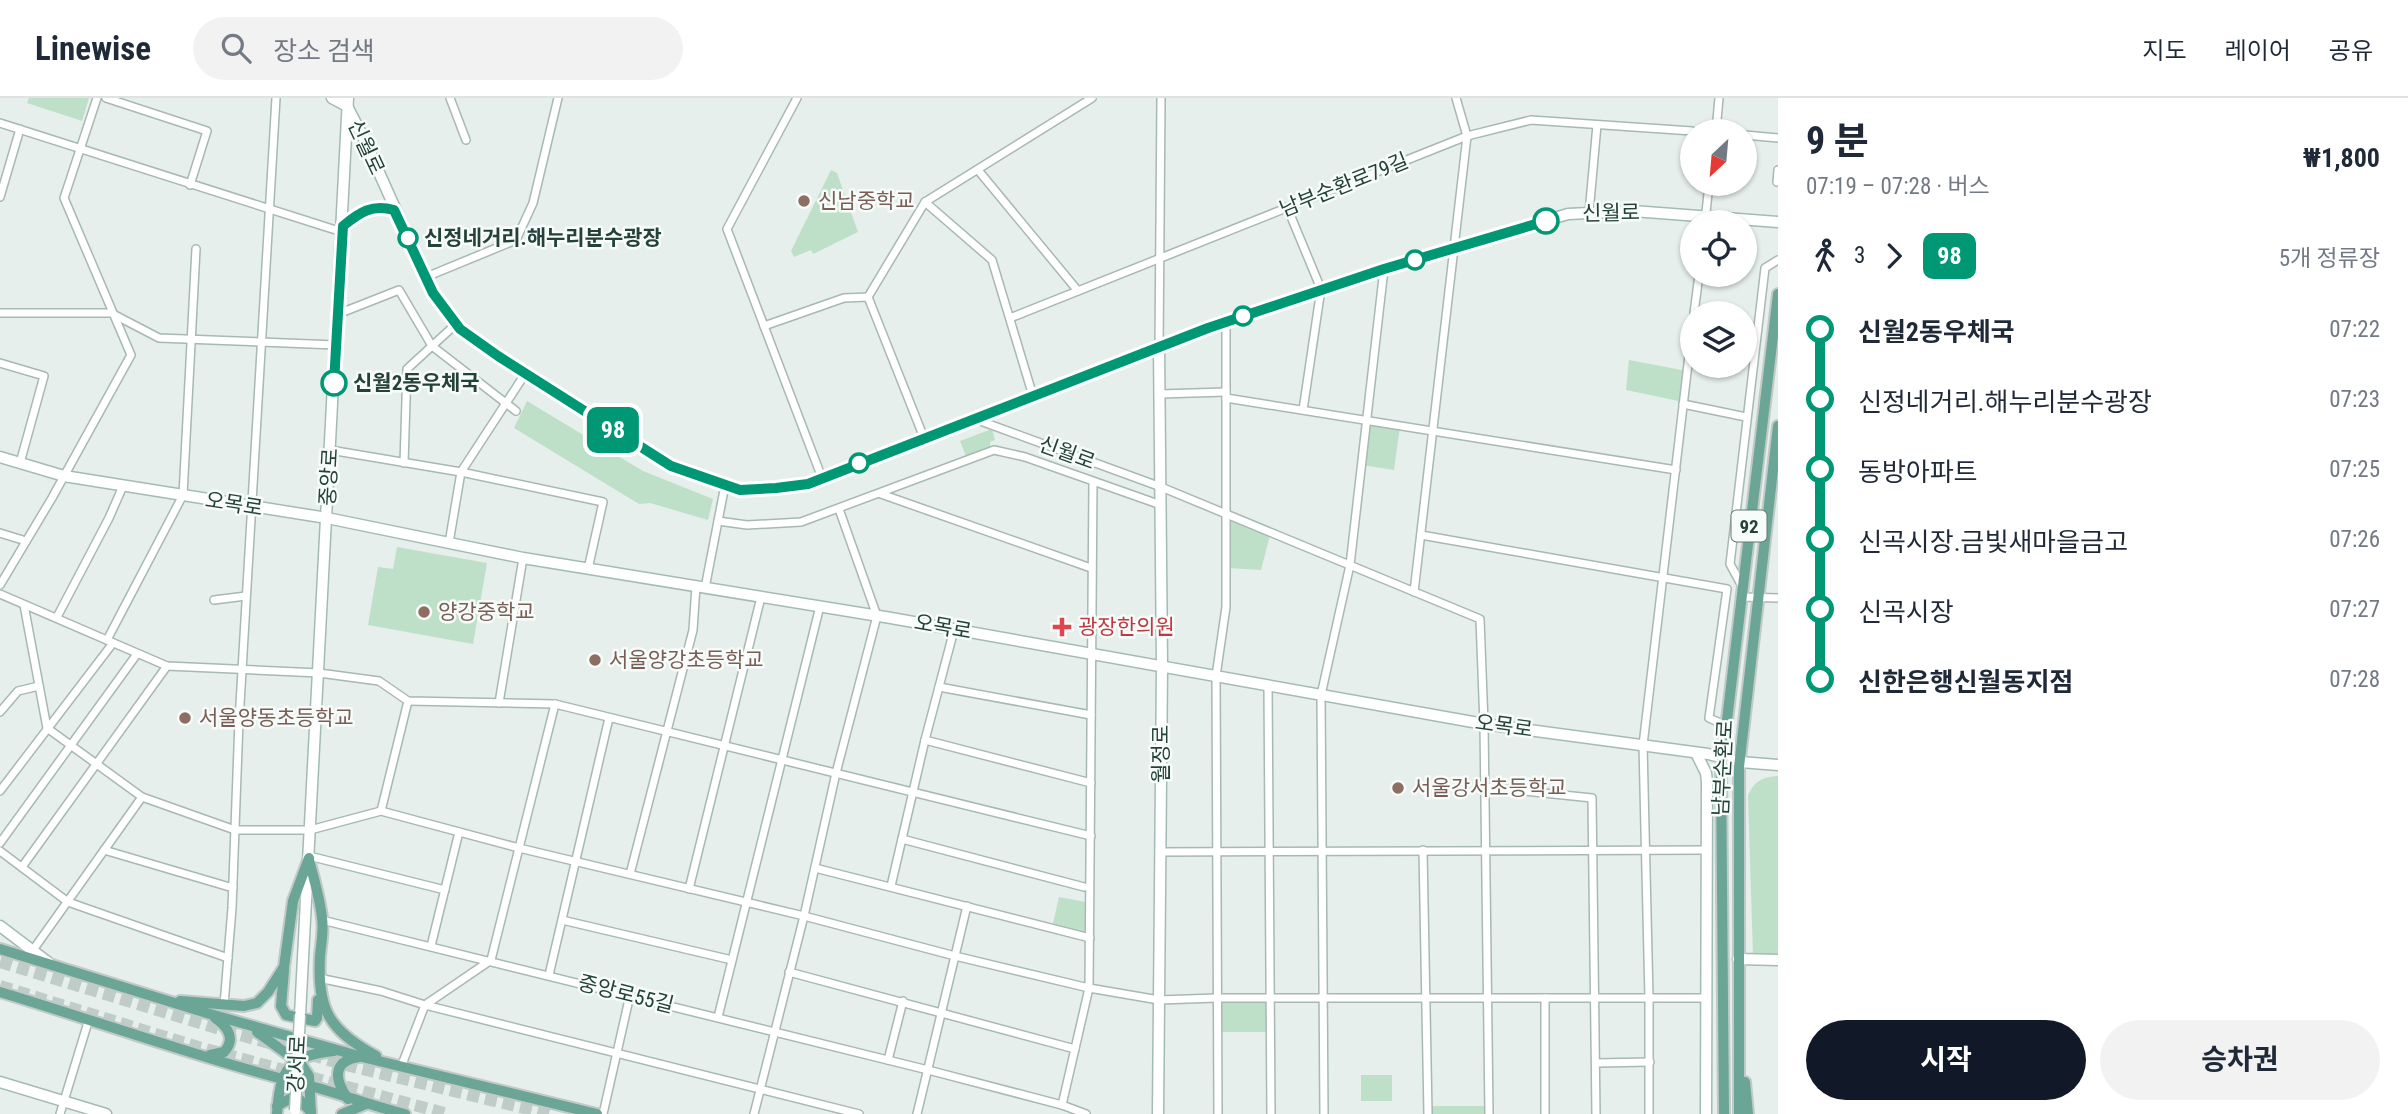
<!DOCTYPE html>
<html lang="ko">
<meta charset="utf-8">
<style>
body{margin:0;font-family:"Roboto Condensed","Noto Sans KR",sans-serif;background:#f2f2f3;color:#1f2937;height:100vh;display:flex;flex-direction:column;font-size:26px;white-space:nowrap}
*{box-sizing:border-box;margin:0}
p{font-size:23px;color:#747a83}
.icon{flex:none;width:38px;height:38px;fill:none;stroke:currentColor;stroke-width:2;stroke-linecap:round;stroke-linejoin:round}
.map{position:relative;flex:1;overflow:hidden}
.sheet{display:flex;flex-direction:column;background:#fff;width:630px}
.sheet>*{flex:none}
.badge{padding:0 14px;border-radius:10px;font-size:24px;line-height:46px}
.needle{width:46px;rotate:206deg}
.fabs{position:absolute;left:1680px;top:21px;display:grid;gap:14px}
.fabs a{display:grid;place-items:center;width:77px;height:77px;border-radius:50%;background:#fff;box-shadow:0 2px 5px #0004;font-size:35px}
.map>.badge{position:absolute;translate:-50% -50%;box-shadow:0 0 0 4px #fff}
.legs{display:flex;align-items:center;gap:10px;height:77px;padding:0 28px;font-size:23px}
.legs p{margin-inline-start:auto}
.overview{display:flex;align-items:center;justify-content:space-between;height:119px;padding:0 28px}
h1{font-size:38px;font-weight:700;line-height:52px}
.button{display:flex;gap:14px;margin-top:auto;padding:14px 28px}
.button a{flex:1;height:80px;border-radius:42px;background:#111827;color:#fff;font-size:28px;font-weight:700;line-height:80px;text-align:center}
.button a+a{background:#f2f2f3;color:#1f2937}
ul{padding:0 28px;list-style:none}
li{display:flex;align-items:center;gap:24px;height:70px;font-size:26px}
li i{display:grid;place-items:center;width:10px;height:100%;margin:0 9px;background:currentColor}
li i::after{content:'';width:18px;height:18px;margin:-9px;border:5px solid;border-radius:50%;background:#fff}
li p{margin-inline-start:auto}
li:first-child i{background:linear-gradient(#0000 50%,currentColor 0)}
li:last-child i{background:linear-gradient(currentColor 50%,#0000 0)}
header{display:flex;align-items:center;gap:42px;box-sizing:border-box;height:98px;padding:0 35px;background:#fff;border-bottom:2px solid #e0e1e3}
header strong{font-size:33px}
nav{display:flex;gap:38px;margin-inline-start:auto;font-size:24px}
.search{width:490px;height:63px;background:#f2f2f3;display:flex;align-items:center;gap:18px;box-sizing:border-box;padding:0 24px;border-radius:38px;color:#747a83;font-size:26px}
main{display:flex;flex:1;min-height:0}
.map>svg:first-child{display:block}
.green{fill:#bfe0c8}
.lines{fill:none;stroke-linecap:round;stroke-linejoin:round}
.highway-tunnel{stroke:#bfccc8;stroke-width:12;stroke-dasharray:12 6;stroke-linecap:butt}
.street-casing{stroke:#a8b8b2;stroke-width:10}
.secondary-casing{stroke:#a4bbb3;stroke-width:13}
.primary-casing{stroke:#c2cac8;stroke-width:14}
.street{stroke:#fff;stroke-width:7}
.secondary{stroke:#fff;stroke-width:10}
.primary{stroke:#6aa596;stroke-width:10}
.secondary-bridge-casing{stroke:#a4bbb3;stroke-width:13;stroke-linecap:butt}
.secondary-bridge{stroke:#fff;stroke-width:10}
.line-1-casing{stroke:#fff;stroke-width:16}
.line-1{stroke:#009775;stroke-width:10}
.education-dot{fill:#8d6e63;stroke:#f7fbf9;stroke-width:2.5}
.stop-1-dot{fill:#fff;stroke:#009775;stroke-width:3.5}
.health-dot{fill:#e0444e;stroke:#f7fbf9;stroke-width:2.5}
.labels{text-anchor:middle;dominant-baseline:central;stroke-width:5;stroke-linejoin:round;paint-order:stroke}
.shield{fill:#f7fbf9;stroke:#637a73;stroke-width:2}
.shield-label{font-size:19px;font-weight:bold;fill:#24423a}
.street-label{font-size:21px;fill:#24423a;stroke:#f7fbf9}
.education-label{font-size:21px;fill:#785e54;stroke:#f7fbf9;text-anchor:start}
.stop-label{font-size:21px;font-weight:bold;fill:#24423a;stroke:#f7fbf9;text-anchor:start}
.health-label{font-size:21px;fill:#be3a42;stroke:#f7fbf9;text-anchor:start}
</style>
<header>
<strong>Linewise</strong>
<div class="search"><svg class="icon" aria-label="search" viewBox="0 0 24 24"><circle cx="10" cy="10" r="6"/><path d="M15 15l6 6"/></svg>장소 검색</div>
<nav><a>지도</a><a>레이어</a><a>공유</a></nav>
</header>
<main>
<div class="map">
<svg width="1778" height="1016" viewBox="0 0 1778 1016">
<rect width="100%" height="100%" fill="#e6efeb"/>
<g class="green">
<path d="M29,0h60l-7,23 -55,-18z"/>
<path d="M831,72l6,3 21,59 -45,22 -2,-4 -17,7 -3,-6z"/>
<path d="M1629,262l58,11 -4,31 -57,-12z"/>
<path d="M527,303l116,70 70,28 -5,21 -58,-17 -11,1 -125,-76z"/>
<path d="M1368,324l32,4 -6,44 -32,-5z"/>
<path d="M992,331l3,11 -5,2v6l-24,8 -6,-15z"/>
<path d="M1233,421l37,16 -9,35 -33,-2 -2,-43z"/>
<path d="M397,449l90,16 -14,81 -105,-19 10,-58 15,2z"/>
<path d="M1778,678v181h-25l-5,-162c7,-14 14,-18 30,-19z"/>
<path d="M1059,799l27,5 -1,34 -33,-8z"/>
<rect x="1217" y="901" width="51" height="33"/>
<rect x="1361" y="977" width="31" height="26"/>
<rect x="1428" y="1008" width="61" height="8"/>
</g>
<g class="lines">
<g class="highway-tunnel">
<path d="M0,864l223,68 127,36 199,48"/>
<path d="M0,888l198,61 250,67"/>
</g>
<defs>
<g id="street">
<path d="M106,0l101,33 -17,54"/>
<path d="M450,0l16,42"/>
<path d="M797,0l-70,131 95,249"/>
<path d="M0,25l342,109"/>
<path d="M1716,33l3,-33"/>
<path d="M1745,37l33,3"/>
<path d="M978,72l100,121"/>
<path d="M1777,84l1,-12"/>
<path d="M0,99l20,-68"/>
<path d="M925,104l67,58 41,136"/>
<path d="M1287,109l34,82 -18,121"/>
<path d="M1589,115l8,-88"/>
<path d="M1705,124l4,-38"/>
<path d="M426,179l90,-37 17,-37 25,-105"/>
<path d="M868,199l57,-95 167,-104"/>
<path d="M868,199l56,141"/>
<path d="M0,215h111l48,25 177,7"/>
<path d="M1694,215l5,-38"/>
<path d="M338,216l61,-24 33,56 84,65"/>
<path d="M1010,220l457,-182 64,-16 161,11"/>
<path d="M764,228l80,-28 24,-1"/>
<path d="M1159,249l2,-249"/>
<path d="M0,265l44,13 -24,87"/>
<path d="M1160,296l66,-2"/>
<path d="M1226,300l450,72"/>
<path d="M1683,306l63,13"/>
<path d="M975,321l186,68 319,132 4,105 5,390"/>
<path d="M330,352l131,22 142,30 -15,67"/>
<path d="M404,365l3,-94 49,-45"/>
<path d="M881,396l210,74"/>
<path d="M718,423l29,4 54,-3 193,-72 31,7 136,48"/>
<path d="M0,435l26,8"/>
<path d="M1421,437l306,54 -18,129 16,7"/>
<path d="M449,445l12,-71 64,-98"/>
<path d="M0,487l52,-87 79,-143 -67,-157 33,-100"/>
<path d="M1742,488l-12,-22 35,-296 13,-8"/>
<path d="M705,490l20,-103"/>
<path d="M1414,494l53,-456 -11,-38"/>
<path d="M0,496l167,72 152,7 60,8 29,20 147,3 536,132"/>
<path d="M1741,499l37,1"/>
<path d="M214,502l32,-4"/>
<path d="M24,507l23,123 95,69 93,33h75l71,-19 138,37 285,68 151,40 134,32 70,12 57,-2h491"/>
<path d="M57,519l52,-99 14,-32"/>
<path d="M107,542l76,-145 13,-246"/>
<path d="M1268,587l3,429"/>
<path d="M939,589l152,28"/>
<path d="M499,605l24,-145"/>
<path d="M0,614l18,-21 21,-5"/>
<path d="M925,642l166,43"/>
<path d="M1485,689l107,11 4,316"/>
<path d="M0,693l113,-148"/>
<path d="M381,713l27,-110"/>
<path d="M902,741l182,48"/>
<path d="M0,745l137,-189"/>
<path d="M104,752l129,38"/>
<path d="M1423,752l5,264"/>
<path d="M0,753l68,51 160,56"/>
<path d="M1161,754l546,-2"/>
<path d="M309,758l136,34"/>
<path d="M22,769l145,-201"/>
<path d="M815,770l275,70"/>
<path d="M630,776l63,-244 3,-44"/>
<path d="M891,788l34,-146 29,-110"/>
<path d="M689,791l72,-292"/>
<path d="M322,822l606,150 134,35 24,9"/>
<path d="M562,822l170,40"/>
<path d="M431,848l28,-114"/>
<path d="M33,852l109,-153"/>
<path d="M789,874l286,77"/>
<path d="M549,877l60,-257"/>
<path d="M319,880l62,13 44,14 434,109"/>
<path d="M1545,900v116"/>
<path d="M224,907l8,-97 7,-187 37,-623"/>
<path d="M718,919l102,-411"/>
<path d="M888,962l15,-59"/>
<path d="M1596,965l54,-1"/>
<path d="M401,969l24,-62 66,-45 64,-256"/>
<path d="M1062,1007l27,-117 4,-506"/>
<path d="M60,1016l29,-95"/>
<path d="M603,1016l27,-119"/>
<path d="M754,1016l50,-198 32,-143 41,-157 -38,-107"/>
<path d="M917,1016l50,-208"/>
<path d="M1218,1016l-2,-438 10,-69v-285"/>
<path d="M1324,1016l-3,-419 29,-130 34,-296"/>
<path d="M1649,1016v-116l-6,-253 49,-415"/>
</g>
<g id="secondary">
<path d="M332,0l15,8 17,33 69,154 27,36 65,45 146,92 69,24 36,-2 32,-5 400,-155 176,-59 184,-55 65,-3 145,11"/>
<path d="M343,128c17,-14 29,-22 51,-16"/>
<path d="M0,359l64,19 263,42 196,40 368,60 593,106 224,30 32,8 38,3"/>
<path d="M1696,655l10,20 1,9 -1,332"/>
<path d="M0,828l49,37"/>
<path d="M1738,861l40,1"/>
<path d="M300,917l48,-917"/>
<path d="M0,984l106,32"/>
<path d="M1158,1016l4,-448 -3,-319"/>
</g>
<g id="primary">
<path d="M309,762c5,19 11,39 13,58 2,12 -1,26 -2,38 -3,54 9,74 56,100"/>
<path d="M0,851l210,65 152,43 235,57"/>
<path d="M284,872l-3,36 5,9 29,6 2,-3 1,-18"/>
<path d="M0,894c106,32 211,70 318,96 29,8 57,19 87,26"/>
<path d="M180,903l64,5 13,-3 11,-11 16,-25 9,-66 16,-43"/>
<path d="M257,934l44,32 8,12 2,38"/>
<path d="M210,957l14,-3c12,-13 4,-25 -9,-34"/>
<path d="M1745,984l3,32"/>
<path d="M348,1001c-13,-18 -17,-38 11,-42"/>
<path d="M277,1008l16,-9 7,3 11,12"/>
<path d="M277,1016c3,-45 11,-58 57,-63"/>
<path d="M342,1016l24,-10"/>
<path d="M1724,1016l-3,-344 57,-476"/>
<path d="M1739,1016v-347l39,-341"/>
</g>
</defs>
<use href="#street" class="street-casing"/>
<use href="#secondary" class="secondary-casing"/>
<use href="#primary" class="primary-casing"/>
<use href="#street" class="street"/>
<use href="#secondary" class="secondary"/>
<use href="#primary" class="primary"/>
<defs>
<path id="secondary-bridge" d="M295,1012l5,-95"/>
</defs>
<use href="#secondary-bridge" class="secondary-bridge-casing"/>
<use href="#secondary-bridge" class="secondary-bridge"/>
</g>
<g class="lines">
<defs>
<path id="line-1" d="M334,285l9,-157c17,-14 29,-22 51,-16l39,83 27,36 38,27 173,110 69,24 36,-2 32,-4 400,-156 176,-59 162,-48"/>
</defs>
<use href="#line-1" class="line-1-casing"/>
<use href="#line-1" class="line-1"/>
</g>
<g class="education-dot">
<circle cx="804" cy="103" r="7"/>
<circle cx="424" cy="514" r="7"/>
<circle cx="595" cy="562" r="7"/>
<circle cx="185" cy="620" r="7"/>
<circle cx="1398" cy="690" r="7"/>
</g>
<g class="stop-1-dot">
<circle cx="1546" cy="123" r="12"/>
<circle cx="408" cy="140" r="9"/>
<circle cx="1415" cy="162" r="9"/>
<circle cx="1243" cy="218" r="9"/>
<circle cx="334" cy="285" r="12"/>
<circle cx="859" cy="365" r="9"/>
</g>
<path class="health-dot" d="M1058.5 518.5h7v7h7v7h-7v7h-7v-7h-7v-7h7z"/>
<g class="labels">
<rect class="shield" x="1731.5" y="412.5" width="35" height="31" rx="5"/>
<g class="shield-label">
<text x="1749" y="428">92</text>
</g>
<g class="street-label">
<text transform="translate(366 49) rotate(65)">신월로</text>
<text transform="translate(1344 87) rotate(-22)">남부순환로79길</text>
<text transform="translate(1611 115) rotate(-1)">신월로</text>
<text transform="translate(1067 355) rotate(20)">신월로</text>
<text transform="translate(329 379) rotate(-87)">중앙로</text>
<text transform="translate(234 406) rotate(9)">오목로</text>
<text transform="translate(943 529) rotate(10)">오목로</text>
<text transform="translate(1504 628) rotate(8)">오목로</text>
<text transform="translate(1161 656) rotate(-90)">월정로</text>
<text transform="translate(1723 670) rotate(-87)">남부순환로</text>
<text transform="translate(626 896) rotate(14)">중앙로55길</text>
<text transform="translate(297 966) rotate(-87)">강서로</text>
</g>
<g class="education-label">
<text x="818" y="103">신남중학교</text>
<text x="438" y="514">양강중학교</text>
<text x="609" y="562">서울양강초등학교</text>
<text x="199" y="620">서울양동초등학교</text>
<text x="1412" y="690">서울강서초등학교</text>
</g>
<g class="stop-label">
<text x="424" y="140">신정네거리.해누리분수광장</text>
<text x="353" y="285">신월2동우체국</text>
</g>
<g class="health-label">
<text x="1078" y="529">광장한의원</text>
</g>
</g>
</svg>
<div class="fabs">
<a><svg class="needle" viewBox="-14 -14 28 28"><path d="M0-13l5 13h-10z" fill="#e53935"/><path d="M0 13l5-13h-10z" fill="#747a83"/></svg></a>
<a><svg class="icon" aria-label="locate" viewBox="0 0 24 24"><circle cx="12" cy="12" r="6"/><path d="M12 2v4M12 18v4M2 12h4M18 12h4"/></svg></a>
<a><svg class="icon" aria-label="layers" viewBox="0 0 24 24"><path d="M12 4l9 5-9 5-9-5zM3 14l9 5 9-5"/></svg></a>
</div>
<b class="badge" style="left:613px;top:332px;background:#009775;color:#fff">98</b>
</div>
<section class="sheet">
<div class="overview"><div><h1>9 분</h1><p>07:19 – 07:28 · 버스</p></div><b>₩1,800</b></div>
<div class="legs"><svg class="icon" aria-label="walk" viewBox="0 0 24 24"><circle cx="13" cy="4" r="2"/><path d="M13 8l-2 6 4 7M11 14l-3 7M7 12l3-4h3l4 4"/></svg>3<svg class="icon" aria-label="forward" viewBox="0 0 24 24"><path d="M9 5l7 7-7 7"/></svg><b class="badge" style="background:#009775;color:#fff">98</b><p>5개 정류장</p></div>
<ul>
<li><i style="color:#009775"></i><b>신월2동우체국</b><p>07:22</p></li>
<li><i style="color:#009775"></i><span>신정네거리.해누리분수광장</span><p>07:23</p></li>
<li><i style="color:#009775"></i><span>동방아파트</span><p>07:25</p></li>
<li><i style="color:#009775"></i><span>신곡시장.금빛새마을금고</span><p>07:26</p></li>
<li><i style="color:#009775"></i><span>신곡시장</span><p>07:27</p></li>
<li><i style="color:#009775"></i><b>신한은행신월동지점</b><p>07:28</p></li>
</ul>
<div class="button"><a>시작</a><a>승차권</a></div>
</section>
</main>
